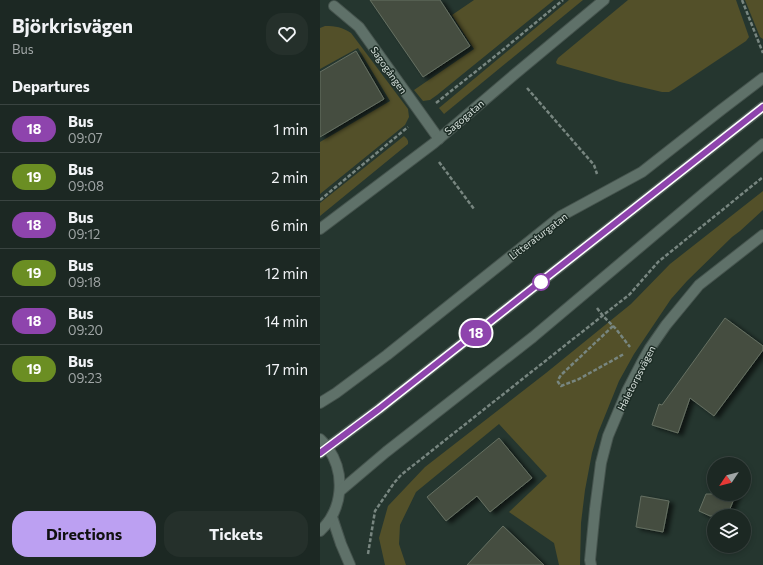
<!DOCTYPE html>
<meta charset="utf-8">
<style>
body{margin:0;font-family:Commissioner,sans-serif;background:#25302b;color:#f1f3f6;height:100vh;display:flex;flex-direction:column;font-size:15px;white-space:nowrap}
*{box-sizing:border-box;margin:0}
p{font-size:13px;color:#a0a6a6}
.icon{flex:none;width:22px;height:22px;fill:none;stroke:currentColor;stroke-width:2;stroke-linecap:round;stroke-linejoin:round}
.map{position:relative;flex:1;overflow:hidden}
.panel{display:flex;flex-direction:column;background:#1c2823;width:320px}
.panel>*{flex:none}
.badge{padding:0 8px;border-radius:13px;font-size:14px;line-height:26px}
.needle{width:26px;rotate:235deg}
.controls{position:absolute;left:387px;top:457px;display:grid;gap:8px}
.controls a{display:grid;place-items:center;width:44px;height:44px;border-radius:50%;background:#1c2823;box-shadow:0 2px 6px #0003,0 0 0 1px #3a4441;font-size:20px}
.map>.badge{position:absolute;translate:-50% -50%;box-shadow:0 0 0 2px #fff}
h2{padding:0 12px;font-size:15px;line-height:36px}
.round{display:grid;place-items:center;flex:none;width:42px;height:42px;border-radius:16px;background:#25302b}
.headline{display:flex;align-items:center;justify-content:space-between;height:68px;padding:0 12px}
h1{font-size:19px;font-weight:700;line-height:30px}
.cta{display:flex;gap:8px;margin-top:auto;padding:8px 12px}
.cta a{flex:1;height:46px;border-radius:16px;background:#bca0f2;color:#111;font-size:16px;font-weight:700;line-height:46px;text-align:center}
.cta a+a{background:#25302b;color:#f1f3f6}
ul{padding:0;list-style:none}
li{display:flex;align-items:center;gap:12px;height:48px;padding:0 12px;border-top:1px solid #3a4441}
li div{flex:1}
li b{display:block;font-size:15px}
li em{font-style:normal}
li .badge{min-width:44px;font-weight:700;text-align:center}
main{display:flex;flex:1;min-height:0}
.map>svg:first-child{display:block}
.green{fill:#535029}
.building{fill:#444d40;stroke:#667062;filter:url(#shadow)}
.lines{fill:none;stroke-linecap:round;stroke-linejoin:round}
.lane-casing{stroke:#46544e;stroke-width:12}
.street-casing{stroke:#46544e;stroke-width:12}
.secondary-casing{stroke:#46544e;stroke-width:12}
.path{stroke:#788680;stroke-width:2.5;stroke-dasharray:4 2;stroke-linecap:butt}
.lane{stroke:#5f7169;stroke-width:10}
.street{stroke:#5f7169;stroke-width:10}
.secondary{stroke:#5f7169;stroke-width:10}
.line-casing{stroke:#fff;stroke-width:9}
.line{stroke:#8e44ad;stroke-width:6}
.stop-dot{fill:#fff;stroke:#8e44ad;stroke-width:2}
.labels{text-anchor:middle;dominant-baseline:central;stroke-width:3;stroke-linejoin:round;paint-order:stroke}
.street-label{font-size:10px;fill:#d6e0db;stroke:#1c2c25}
</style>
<main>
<section class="panel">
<div class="headline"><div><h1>Björkrisvägen</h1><p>Bus</p></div><a class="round"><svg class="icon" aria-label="heart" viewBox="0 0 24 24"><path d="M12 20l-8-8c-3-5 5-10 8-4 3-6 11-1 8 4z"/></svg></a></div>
<h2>Departures</h2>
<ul>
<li><span class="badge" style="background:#8e44ad;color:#fff">18</span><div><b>Bus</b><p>09:07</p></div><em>1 min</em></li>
<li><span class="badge" style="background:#6b8e23;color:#fff">19</span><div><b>Bus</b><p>09:08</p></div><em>2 min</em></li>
<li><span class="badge" style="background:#8e44ad;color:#fff">18</span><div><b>Bus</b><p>09:12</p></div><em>6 min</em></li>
<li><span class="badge" style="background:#6b8e23;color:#fff">19</span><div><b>Bus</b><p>09:18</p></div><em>12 min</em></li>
<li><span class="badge" style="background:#8e44ad;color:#fff">18</span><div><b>Bus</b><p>09:20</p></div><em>14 min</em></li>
<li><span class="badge" style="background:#6b8e23;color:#fff">19</span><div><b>Bus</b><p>09:23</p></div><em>17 min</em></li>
</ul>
<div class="cta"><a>Directions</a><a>Tickets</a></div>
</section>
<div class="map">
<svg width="443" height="565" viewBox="0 0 443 565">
<defs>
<filter id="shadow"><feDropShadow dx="4.5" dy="2.5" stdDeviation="2" flood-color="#0009"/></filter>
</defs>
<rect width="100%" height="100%" fill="#25362f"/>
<g class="green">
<path d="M154,0h80l-117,95 -7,5 -7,1 -9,-11 60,-41 -22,-34z"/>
<path d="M249,0h14l-139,114 -5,-6z"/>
<path d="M308,0h108l13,37 -3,4 -72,48 -5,3h-7l-42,-10 -63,-18 -1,-2 2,-4z"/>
<path d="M425,0h18v39l-3,-2z"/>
<path d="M5,26c11,0 17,1 26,7l57,76 1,8 -4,8 -85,69v-52l70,-41 -32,-53 -38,21v-41z"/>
<path d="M84,136c2,2 5,4 4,8l-88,72v-13z"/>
<path d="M443,191v19l-23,21 -8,6 -45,44 -16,18 -37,55 -15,27 -21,52 -6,20 -7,37 -4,33 -1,42h-21l-5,-22 -45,-31 38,-36 -48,-52 -83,68 -16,33 -1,19 7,21h-21l-6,-27 9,-32 37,-39 121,-94 85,-69 39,-40z"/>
</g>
<g class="building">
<path d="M50,0h70l30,46 -47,31z"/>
<path d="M36,51l28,48 -64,38v-65z"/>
<path d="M405,318l38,28v4l-49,66 -24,-18 -12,35 -26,-8 7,-21 3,1z"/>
<path d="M179,438l33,40 -42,34 -13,-16 -31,25 -19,-24z"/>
<path d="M386,494h30l-9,22h-17l-11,-5z"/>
<path d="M321,496l28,5 -6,31 -27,-5z"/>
<path d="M183,526l41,39h-77z"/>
</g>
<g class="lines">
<defs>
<g id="lane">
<path d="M14,6l25,21 80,112"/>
<path d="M0,453l59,-44 384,-302"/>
</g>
<g id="street">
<path d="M0,229l114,-86 81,-69 89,-74"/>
<path d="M12,517l9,27 9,21"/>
<path d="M271,565l-1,-5 5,-51 6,-46 7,-27 19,-45 14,-27 9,-16 16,-23 33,-40 64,-50"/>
</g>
<g id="secondary">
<path d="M0,403l16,-10 51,-38 174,-139 81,-44 79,-62 42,-32"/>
<path d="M0,439c3,3 6,6 8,9 18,26 15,62 -8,83"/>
<path d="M20,491l46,-39 147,-115 171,-144 59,-49"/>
</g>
</defs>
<use href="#lane" class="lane-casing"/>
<use href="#street" class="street-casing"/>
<use href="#secondary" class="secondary-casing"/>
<g class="path">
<path d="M422,0l21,53"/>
<path d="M207,88l67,77 3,9"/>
<path d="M116,103l63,-50 64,-53"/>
<path d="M119,162l35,47"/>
<path d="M0,200l88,-73"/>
<path d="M277,308l6,8 13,13 14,18"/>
<path d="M293,326l-52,49 -3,5v2l3,4 18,-7 45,-25"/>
<path d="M48,554l7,-43 19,-28 7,-8 229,-181 28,-32 105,-85"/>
</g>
<use href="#lane" class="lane"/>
<use href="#street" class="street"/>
<use href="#secondary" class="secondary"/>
</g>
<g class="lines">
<defs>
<path id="line" d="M0,453l59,-44 384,-302"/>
</defs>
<use href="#line" class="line-casing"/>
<use href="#line" class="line"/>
</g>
<circle class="stop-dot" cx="221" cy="282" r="8"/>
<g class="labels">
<g class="street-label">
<text transform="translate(69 70) rotate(55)">Sagogången</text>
<text transform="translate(144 117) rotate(-40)">Sagogatan</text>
<text transform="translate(218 236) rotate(-37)">Litteraturgatan</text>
<text transform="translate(316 378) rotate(-63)">Haletorpsvägen</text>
</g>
</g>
</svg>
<div class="controls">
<a><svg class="needle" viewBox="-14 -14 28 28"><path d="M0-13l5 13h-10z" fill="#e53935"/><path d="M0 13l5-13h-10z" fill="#a0a6a6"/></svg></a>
<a><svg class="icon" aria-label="layers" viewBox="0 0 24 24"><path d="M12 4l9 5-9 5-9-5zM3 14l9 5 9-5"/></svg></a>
</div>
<b class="badge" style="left:156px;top:333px;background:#8e44ad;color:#fff">18</b>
</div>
</main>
